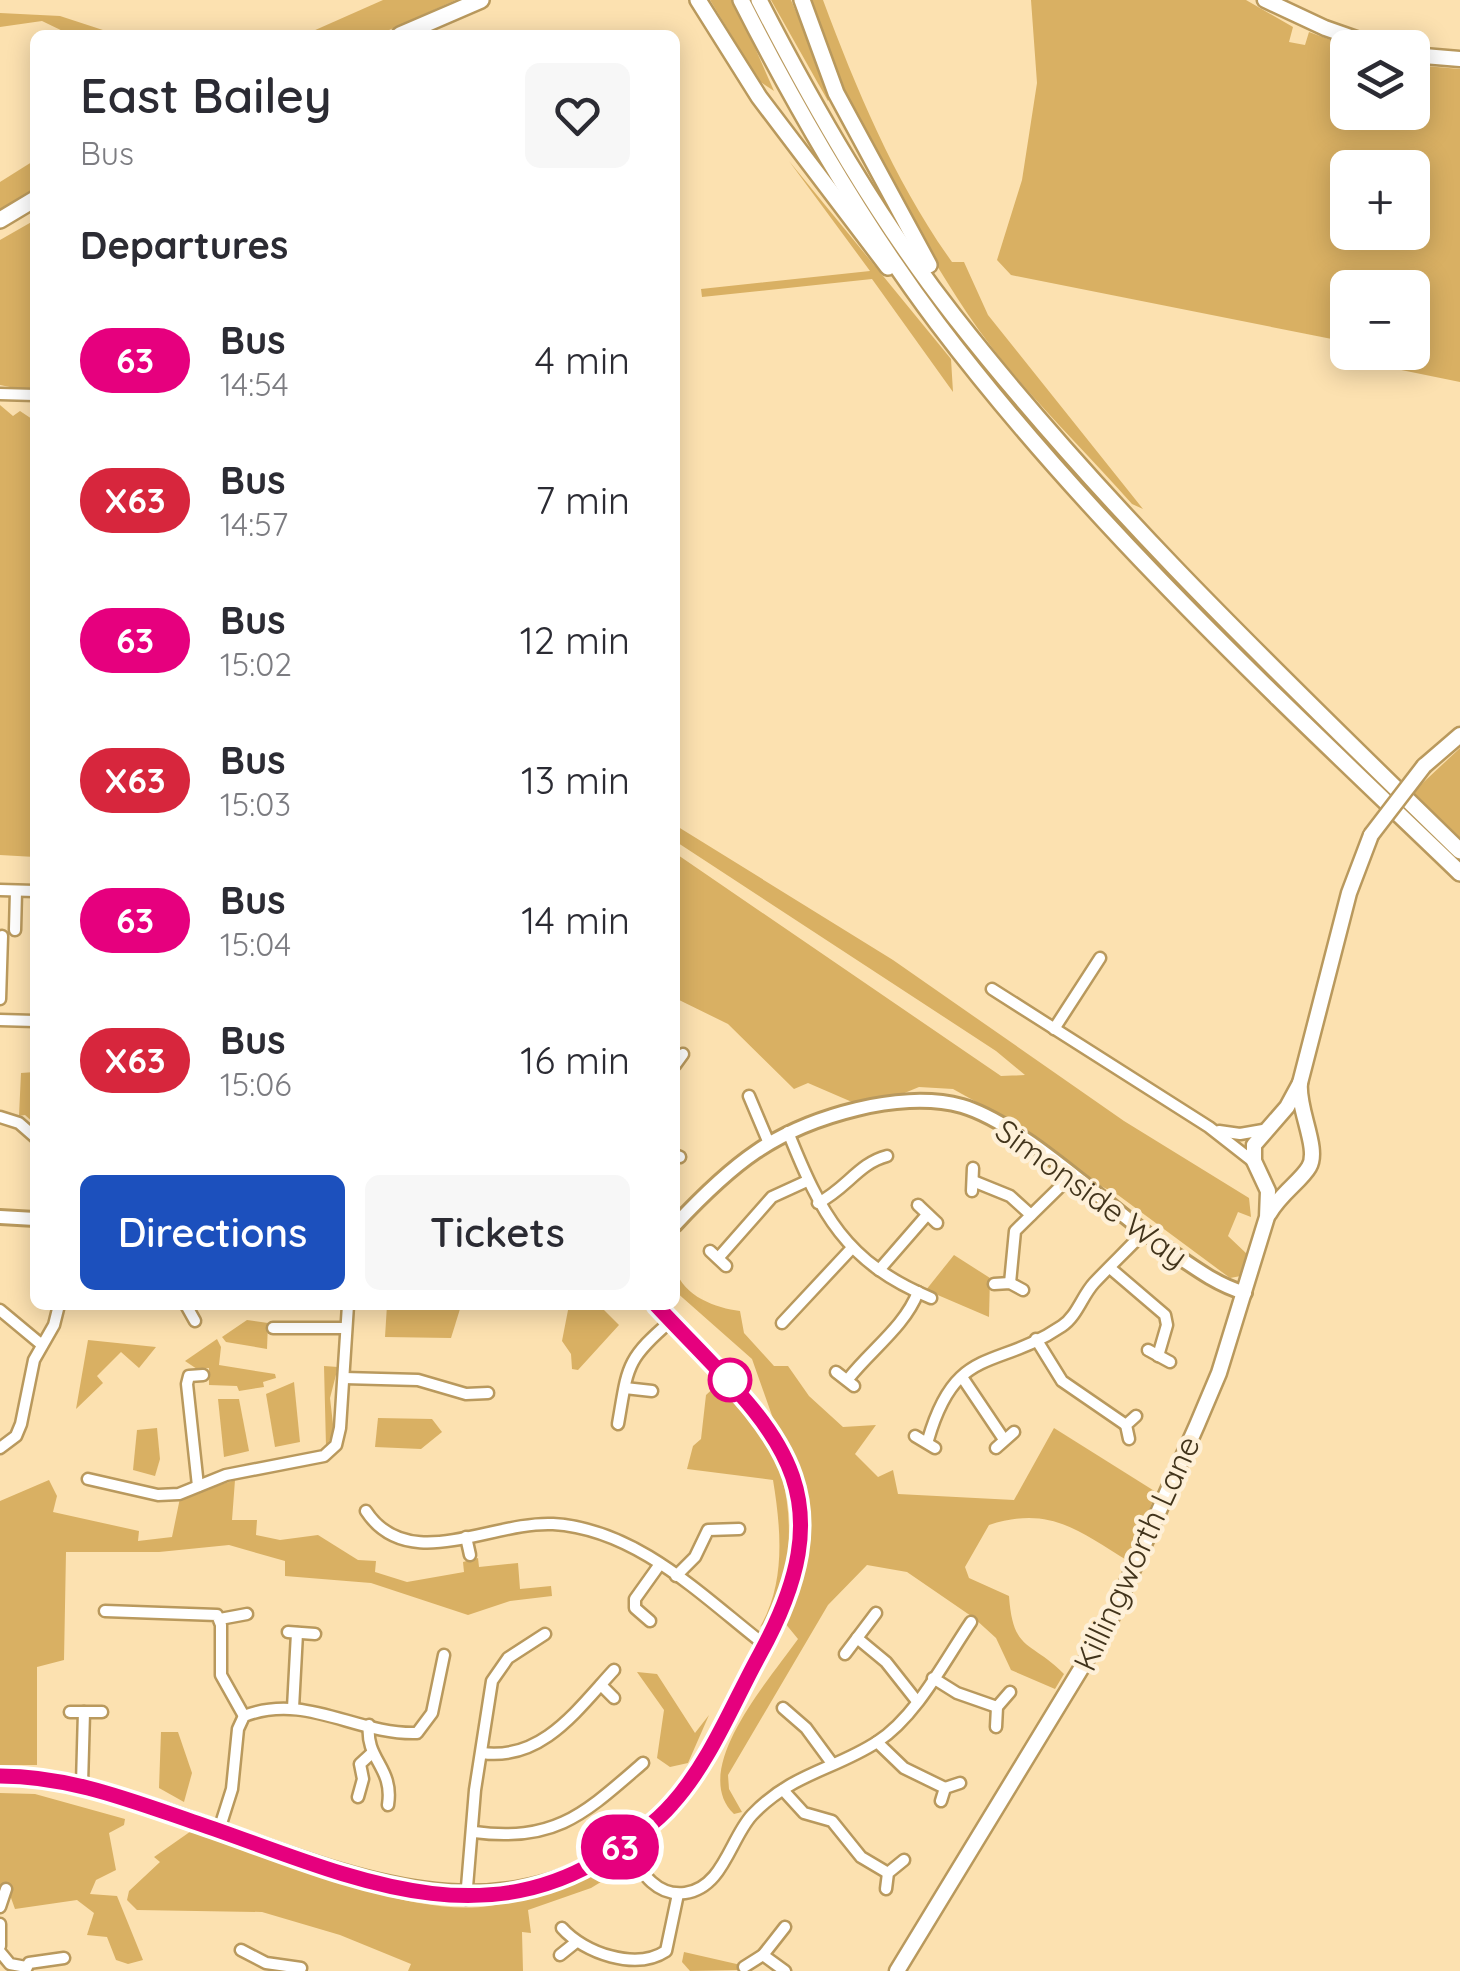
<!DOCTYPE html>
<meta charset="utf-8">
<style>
body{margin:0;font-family:Quicksand,sans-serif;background:#f7f7f7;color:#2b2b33;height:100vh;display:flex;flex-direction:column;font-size:38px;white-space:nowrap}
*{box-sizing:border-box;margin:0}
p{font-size:32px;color:#7c7c81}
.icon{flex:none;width:55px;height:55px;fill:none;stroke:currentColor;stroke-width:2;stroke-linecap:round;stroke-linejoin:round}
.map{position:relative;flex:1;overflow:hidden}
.sheet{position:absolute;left:30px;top:30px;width:650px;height:1280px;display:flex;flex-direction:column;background:#fff;border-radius:15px;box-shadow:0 5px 25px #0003}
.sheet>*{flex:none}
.badge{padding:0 20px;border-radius:32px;font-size:35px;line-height:65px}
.fabs{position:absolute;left:1330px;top:30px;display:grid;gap:20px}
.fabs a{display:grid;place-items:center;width:100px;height:100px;border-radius:15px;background:#fff;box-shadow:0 5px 25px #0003;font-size:50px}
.map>.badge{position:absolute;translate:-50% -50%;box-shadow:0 0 0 5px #fff}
h2{padding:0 50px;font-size:38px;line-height:90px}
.round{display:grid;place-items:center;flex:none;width:105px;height:105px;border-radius:15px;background:#f7f7f7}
.summary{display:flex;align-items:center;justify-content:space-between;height:170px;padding:0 50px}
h1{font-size:48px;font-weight:600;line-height:75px}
.button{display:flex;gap:20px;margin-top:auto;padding:20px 50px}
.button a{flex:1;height:115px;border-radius:15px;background:#1c50bd;color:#fff;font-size:40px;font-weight:600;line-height:115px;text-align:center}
.button a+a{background:#f7f7f7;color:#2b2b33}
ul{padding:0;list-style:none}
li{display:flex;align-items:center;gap:30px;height:140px;padding:0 50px}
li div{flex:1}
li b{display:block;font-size:38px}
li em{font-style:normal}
li .badge{min-width:110px;font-weight:700;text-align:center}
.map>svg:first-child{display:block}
.green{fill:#d9b063;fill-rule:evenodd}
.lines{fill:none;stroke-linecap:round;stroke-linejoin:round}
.minor-casing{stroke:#b9995d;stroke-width:15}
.tertiary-casing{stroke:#b9995d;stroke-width:18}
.secondary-casing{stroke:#b9995d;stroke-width:19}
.primary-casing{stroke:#b9995d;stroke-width:20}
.trunk-casing{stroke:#b9995d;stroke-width:20}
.minor{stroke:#fff;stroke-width:10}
.tertiary{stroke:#fff;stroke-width:12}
.secondary{stroke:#fff;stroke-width:14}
.primary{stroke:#fff;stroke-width:15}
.trunk{stroke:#fff;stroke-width:15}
.secondary-bridge-casing{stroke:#b9995d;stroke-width:19;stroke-linecap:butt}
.secondary-bridge{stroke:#fff;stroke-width:14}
.line-casing{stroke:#fff;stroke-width:22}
.line{stroke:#e6007e;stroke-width:15}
.stop-dot{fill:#fff;stroke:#e6007e;stroke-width:5}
.labels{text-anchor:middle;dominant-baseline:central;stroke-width:9;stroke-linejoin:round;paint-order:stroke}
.street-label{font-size:32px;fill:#42341b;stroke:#fef0d8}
</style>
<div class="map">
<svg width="1460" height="1971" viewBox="0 0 1460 1971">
<rect width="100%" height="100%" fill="#fce1b0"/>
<g class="green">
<path d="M383,0h73l-78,35h-74z"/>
<path d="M710,0h24l40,91 -15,-10z"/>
<path d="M771,0h20l40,96 -3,5z"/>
<path d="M809,0h14c34,91 72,182 129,262h12l24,53 155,194 -11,-5c-55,-62 -119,-122 -165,-191 -64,-97 -119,-204 -158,-313z"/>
<path d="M1031,0h215l47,27 -4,15 16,3 4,-13 41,15 -2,65h64l1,-47 47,4v313l-93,-19 -10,-10 55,-1v-64h-64l-1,54 -336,-67 -14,-15 25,-80 15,-97zM1348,168h64v64h-64z"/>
<path d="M0,13l60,3 49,16 -38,3 -29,-14 -42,6z"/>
<path d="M35,160v31l-35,21v-30z"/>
<path d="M789,161l162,198 2,33 -81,-113 -170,18 -1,-8 169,-18z"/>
<path d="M35,220v172l-35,-7v-145z"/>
<path d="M0,405l13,11 7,-5 15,10v436l-35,-2z"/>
<path d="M1460,748v92l-48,-47z"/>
<path d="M675,825l218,135 231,161 125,77 2,19 -13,-5 -10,24 20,19 -7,21 -11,2 -112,-83 -34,-18 -86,-63 -45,-25 -34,-2 -29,12 -38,3 -44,-19 -14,6 -66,-65 -53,-26v-145l326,223 24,-1 -29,-24 -321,-210z"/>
<path d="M35,1072v52l-10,-9 -6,1 2,-43z"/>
<path d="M954,1255l36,23 -1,39 -63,-27z"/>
<path d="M675,1266c5,29 40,42 65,45l4,22 30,33h14l21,30 34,31 33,-2 -21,29 23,23 15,-7 5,24 116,6 40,-72 102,64 -26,70c-52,-31 -79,-57 -141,-37l-24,42 4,11 40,18c4,57 22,44 55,78l-9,15 -44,-19 -15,-32 -22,-20 -67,-46 -40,-7 -39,40 -100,170 1,14 13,23 -8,2c-46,-44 36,-135 64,-175l-18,-22 26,-63 -1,-47 -13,-53 -17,-30 -23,-65 -77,-68z"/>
<path d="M387,1305l73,4 -9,29 -66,-1z"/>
<path d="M569,1305h30l20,20 -41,45 -6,-1 -1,-15 -9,-13z"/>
<path d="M247,1320l21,3 -1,26 -41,-7 -4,-5z"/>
<path d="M217,1339l4,8 -2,18 56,9 1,4 -13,4 1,5 -25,4 -2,-5 -28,-1v-17l-12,1 -12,-8z"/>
<path d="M88,1340l68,7 -17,21 -18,-16 -24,24 6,7 -27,26z"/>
<path d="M324,1366l14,1 -8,31 4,35 -8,13z"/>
<path d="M294,1382l6,60 -25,5 -9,-53z"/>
<path d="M718,1384c9,9 21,16 29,26 40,45 49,112 37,169 -4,16 -10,38 -24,48 26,-45 21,-98 13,-147l-86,-11 6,-23 8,-7 5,-44z"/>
<path d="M218,1399h21l10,52 -25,6z"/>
<path d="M378,1418l54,1 10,13 -21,17 -46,-2z"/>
<path d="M157,1428l3,31 -5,17 -22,-6 4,-40z"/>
<path d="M49,1480l8,16 -4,16 86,19 -1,10 34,-4 8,-39 55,-18 -3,40h25l-1,15 24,5 38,-5 40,25 18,1 -1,11 32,10 57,-10 -1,-10 15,-4 1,9 39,-4 2,26 31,-3 1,10 -42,5 -42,14 -97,-32 -86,-7v-15l-56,-16 -70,7h-93l-2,108 -27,7v98h-37v-264z"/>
<path d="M637,1672l20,2 38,59 14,-18 -21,48 -18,4 -13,-9 7,-48z"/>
<path d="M161,1732h17l14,41 -8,29 -25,-14z"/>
<path d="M0,1793l35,1 90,25 -1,6 -15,8 7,37 -20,10 -6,14 27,2 26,64 -15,4 -12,-4 -9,-23 -20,-2 7,-22 -17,-13 -62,9 -9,-25 -6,3z"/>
<path d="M194,1829c81,27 211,89 295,77 26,-4 56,-13 80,-23 17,-8 31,-19 50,-20l5,5 -33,20 -63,22 3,23 -9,-1 1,39h-115l3,-7 -71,-29 -78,-23 -125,-2 -10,-10 2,-9 31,-29 -6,-5z"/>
<path d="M684,1952l57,13 -2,5 -49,1 -8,-9z"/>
</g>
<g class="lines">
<defs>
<g id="minor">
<path d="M0,394l35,1"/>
<path d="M0,890l35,1"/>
<path d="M15,930l1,-39"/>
<path d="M992,989l217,138 46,36"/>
<path d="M0,999l2,-63"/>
<path d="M0,1020l35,1"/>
<path d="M1054,1029l46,-71"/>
<path d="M675,1065l8,-11"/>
<path d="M749,1096l19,45"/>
<path d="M0,1117l19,6 16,14"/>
<path d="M1219,1131l21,3 23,-4"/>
<path d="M788,1132c33,82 57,130 143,166"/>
<path d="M675,1155l5,2"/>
<path d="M973,1181l37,15 21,19"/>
<path d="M972,1191l1,-23"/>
<path d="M818,1203c28,-14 41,-40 69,-47"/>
<path d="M918,1205l19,18"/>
<path d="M710,1251l16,15"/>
<path d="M720,1256l52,-59 35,-16"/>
<path d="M1110,1268l55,47 2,10 -9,31"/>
<path d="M879,1270l47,-54"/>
<path d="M1010,1283l5,-52 56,-55"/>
<path d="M994,1284l16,-1 13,7"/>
<path d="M186,1305l9,16"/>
<path d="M0,1310l42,35"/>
<path d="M782,1323l70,-75"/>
<path d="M273,1328h73"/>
<path d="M1036,1339l26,42 64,44"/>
<path d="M1148,1350l22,12"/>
<path d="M836,1372l18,14"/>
<path d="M962,1377l41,61"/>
<path d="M344,1378l74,2 48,14 22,-1"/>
<path d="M849,1378c22,-28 56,-52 69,-86"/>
<path d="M625,1388l27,3"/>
<path d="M618,1424c10,-57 7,-64 53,-103"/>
<path d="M915,1436l20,12"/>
<path d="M1129,1439l-3,-14 10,-9"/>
<path d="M928,1440c28,-97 68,-69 134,-114 15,-10 20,-30 32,-43 16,-17 33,-33 49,-50"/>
<path d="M0,1448l16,-12 5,-12 13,-64 20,-35 5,-20"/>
<path d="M996,1448l18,-16"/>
<path d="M88,1479l70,16 21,-1 47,-19 98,-19 12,-11 4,-17 8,-123"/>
<path d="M198,1486l-11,-102 2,-8 14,-1"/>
<path d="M366,1511c42,64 125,10 187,13 84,5 149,72 212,121"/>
<path d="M466,1537l4,18"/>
<path d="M676,1576l19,-19 13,-27 31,-1"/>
<path d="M105,1611l112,4 4,10v50l23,41"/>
<path d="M220,1619l27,-5"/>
<path d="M650,1621l-15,-13v-9l25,-35"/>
<path d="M288,1632l27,2"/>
<path d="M857,1638l29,24 30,38"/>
<path d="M845,1654l31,-41"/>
<path d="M933,1678l24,15 40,14"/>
<path d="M601,1685l13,13"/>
<path d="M293,1708l4,-75"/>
<path d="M783,1708l23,20 25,34"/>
<path d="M70,1712h32"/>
<path d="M369,1725c-4,35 25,42 19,80"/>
<path d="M996,1727l1,-20 13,-15"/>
<path d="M877,1742l27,26 41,20"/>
<path d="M482,1753c60,8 95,-43 132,-83"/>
<path d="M82,1784l2,-72"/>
<path d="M783,1790l21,23 28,8 29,36 27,16"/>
<path d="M358,1797l5,-18 -3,-15 12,-11"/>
<path d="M941,1801l4,-13 15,-5"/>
<path d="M219,1830l13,-41 6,-60 6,-13c62,-24 112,19 173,17l15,-20 12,-58"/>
<path d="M474,1832c82,11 111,-19 169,-69"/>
<path d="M624,1844c15,23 29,53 61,49 38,-5 45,-54 67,-78 40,-42 82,-45 125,-73 40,-26 68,-82 94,-120"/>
<path d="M886,1889l2,-16 16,-13"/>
<path d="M466,1899l9,-109 17,-109 16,-23 37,-24"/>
<path d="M0,1907l6,-18"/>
<path d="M0,1924v22"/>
<path d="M562,1928c22,25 74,43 104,23l12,-57"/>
<path d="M241,1950l25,13 35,5"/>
<path d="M0,1952l10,12 16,3"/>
<path d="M560,1955l15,-12"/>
<path d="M763,1955l22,16"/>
<path d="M744,1967l19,-12 22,-28"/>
<path d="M25,1971l4,-8 35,-5"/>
</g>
<g id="tertiary">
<path d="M0,1217l35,2"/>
<path d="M675,1225c57,-61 99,-96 182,-116 32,-8 72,-12 105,-3 62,18 153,108 211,147 23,16 45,32 72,40"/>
<path d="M0,1776c201,3 415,195 607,79 23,-15 46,-30 65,-51 38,-42 61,-101 88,-150 95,-173 8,-230 -104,-349"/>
</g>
<g id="secondary">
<path d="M1265,0l60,28 57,20"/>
<path d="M1412,55l48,4"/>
<path d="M1424,766l36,-31"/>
<path d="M1269,1214c11,-20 32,-33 40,-47 11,-18 -12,-58 -9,-84l49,-190 22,-58"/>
<path d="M897,1971l213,-350 87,-196 22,-52 48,-156 1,-26 -14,-30v-16l33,-38 13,-24"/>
</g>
<g id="primary">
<path d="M400,35l81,-35"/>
<path d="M0,220l35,-21"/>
</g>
<g id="trunk">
<path d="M698,0l61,97 129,170"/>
<path d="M741,0c57,112 121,223 197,324 152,201 341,375 522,549"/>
<path d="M759,0c56,109 119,219 195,316 152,194 330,363 506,535"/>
<path d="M802,0l34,93 93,172"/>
</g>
</defs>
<use href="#minor" class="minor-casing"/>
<use href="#tertiary" class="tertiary-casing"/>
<use href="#secondary" class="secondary-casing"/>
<use href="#primary" class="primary-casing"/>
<use href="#trunk" class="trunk-casing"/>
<use href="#minor" class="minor"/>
<use href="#tertiary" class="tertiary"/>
<use href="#secondary" class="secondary"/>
<use href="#primary" class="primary"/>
<use href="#trunk" class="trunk"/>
<defs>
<path id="secondary-bridge" d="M1371,835l53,-69"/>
</defs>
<use href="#secondary-bridge" class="secondary-bridge-casing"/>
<use href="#secondary-bridge" class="secondary-bridge"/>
</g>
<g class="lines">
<defs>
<path id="line" d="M0,1776c70,0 132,25 197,47 136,46 276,119 410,32 23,-15 47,-30 65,-51 38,-42 61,-101 88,-150 95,-173 8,-229 -104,-349"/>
</defs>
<use href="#line" class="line-casing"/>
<use href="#line" class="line"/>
</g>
<circle class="stop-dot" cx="730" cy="1380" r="20"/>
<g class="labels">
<g class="street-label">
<text transform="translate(1092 1193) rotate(36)">Simonside Way</text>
<text transform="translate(1136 1553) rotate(-65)">Killingworth Lane</text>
</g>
</g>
</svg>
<div class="fabs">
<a><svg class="icon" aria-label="layers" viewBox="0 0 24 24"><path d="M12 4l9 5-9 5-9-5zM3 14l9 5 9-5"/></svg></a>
<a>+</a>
<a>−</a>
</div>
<b class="badge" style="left:620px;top:1847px;background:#e6007e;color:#fff">63</b>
<section class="sheet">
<div class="summary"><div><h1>East Bailey</h1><p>Bus</p></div><a class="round"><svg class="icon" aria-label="heart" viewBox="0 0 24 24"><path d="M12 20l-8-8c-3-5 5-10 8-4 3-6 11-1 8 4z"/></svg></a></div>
<h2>Departures</h2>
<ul>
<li><span class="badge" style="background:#e6007e;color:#fff">63</span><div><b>Bus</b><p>14:54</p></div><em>4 min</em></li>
<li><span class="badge" style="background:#d7263d;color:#fff">X63</span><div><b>Bus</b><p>14:57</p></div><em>7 min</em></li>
<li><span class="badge" style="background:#e6007e;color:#fff">63</span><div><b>Bus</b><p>15:02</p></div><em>12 min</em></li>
<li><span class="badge" style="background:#d7263d;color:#fff">X63</span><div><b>Bus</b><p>15:03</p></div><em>13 min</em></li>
<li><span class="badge" style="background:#e6007e;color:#fff">63</span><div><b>Bus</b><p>15:04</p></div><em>14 min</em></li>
<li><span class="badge" style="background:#d7263d;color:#fff">X63</span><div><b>Bus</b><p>15:06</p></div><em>16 min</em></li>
</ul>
<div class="button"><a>Directions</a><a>Tickets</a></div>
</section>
</div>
